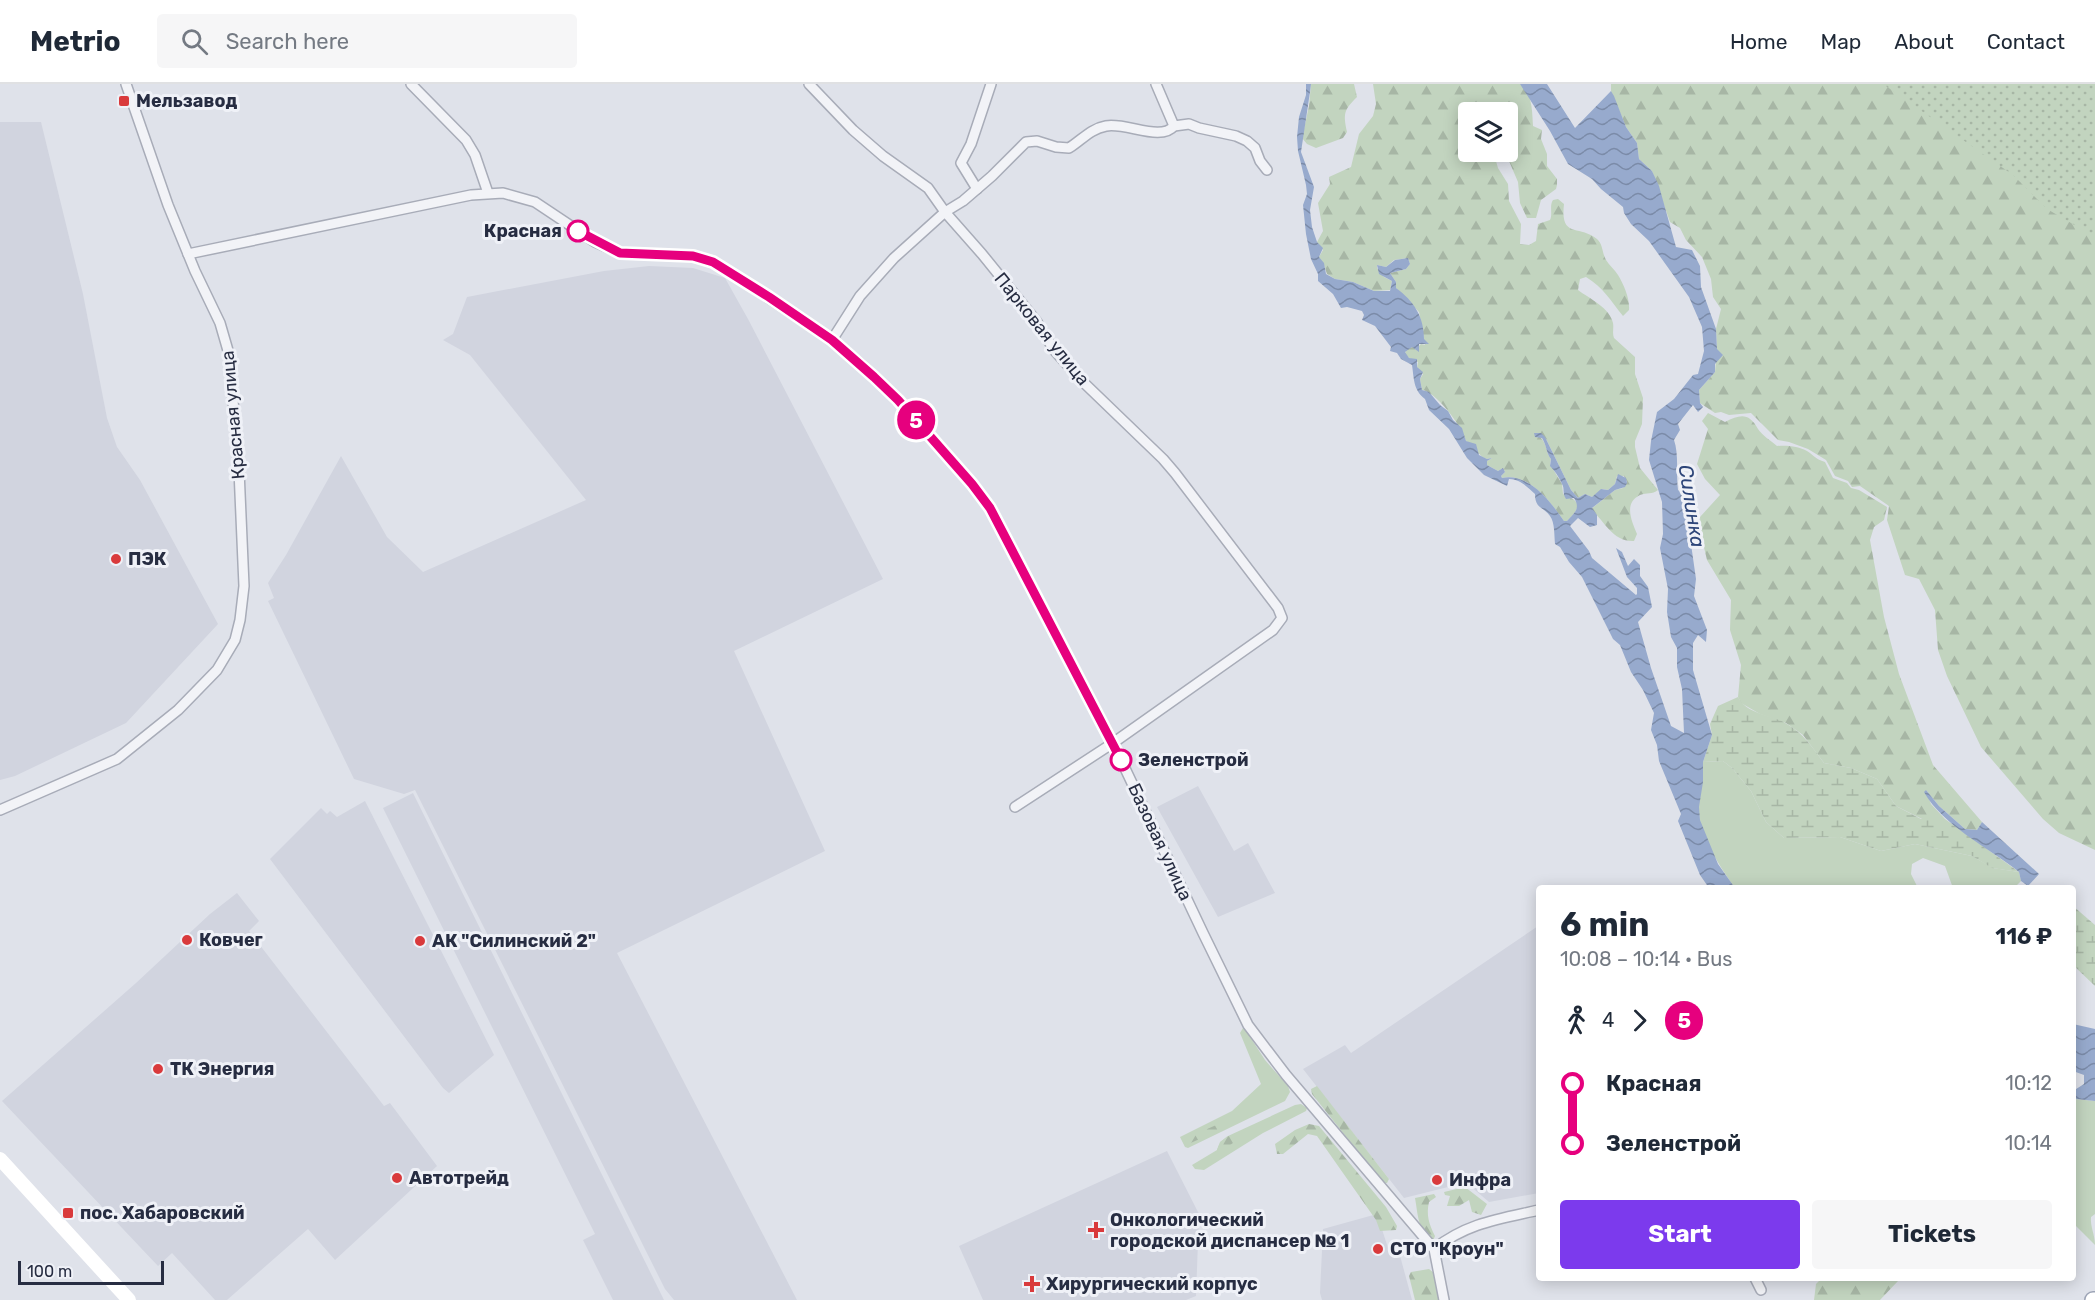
<!DOCTYPE html>
<meta charset="utf-8">
<style>
body{margin:0;font-family:Rubik,sans-serif;background:#f6f6f7;color:#1f2937;height:100vh;display:flex;flex-direction:column;font-size:22px;white-space:nowrap}
*{box-sizing:border-box;margin:0}
p{font-size:20px;color:#747a83}
.icon{flex:none;width:33px;height:33px;fill:none;stroke:currentColor;stroke-width:2;stroke-linecap:round;stroke-linejoin:round}
.map{position:relative;flex:1;overflow:hidden}
.details{position:absolute;left:1536px;top:801px;width:540px;height:396px;display:flex;flex-direction:column;background:#fff;border-radius:6px;box-shadow:0 3px 15px #0003}
.details>*{flex:none}
.badge{padding:0 12px;border-radius:20px;font-size:21px;line-height:39px}
.controls{position:absolute;left:1458px;top:18px;display:grid;gap:12px}
.controls a{display:grid;place-items:center;width:60px;height:60px;border-radius:6px;background:#fff;box-shadow:0 3px 15px #0003;font-size:30px}
.scale{position:absolute;left:18px;bottom:15px;width:146px;box-sizing:border-box;padding-left:6px;border:3px solid #272d42;border-top:0;font-size:16px;line-height:21px;white-space:nowrap;color:#272d42;-webkit-text-stroke:4px #eff1f7;paint-order:stroke}
.map>.badge{position:absolute;translate:-50% -50%;box-shadow:0 0 0 3px #fff}
.legs{display:flex;align-items:center;gap:9px;height:66px;padding:0 24px;font-size:20px}
.legs p{margin-inline-start:auto}
.overview{display:flex;align-items:center;justify-content:space-between;height:102px;padding:0 24px}
h1{font-size:33px;font-weight:700;line-height:45px}
.action{display:flex;gap:12px;margin-top:auto;padding:12px 24px}
.action a{flex:1;height:69px;border-radius:6px;background:#7c3aed;color:#fff;font-size:24px;font-weight:700;line-height:69px;text-align:center}
.action a+a{background:#f6f6f7;color:#1f2937}
ul{padding:0 24px;list-style:none}
li{display:flex;align-items:center;gap:21px;height:60px;font-size:22px}
li i{display:grid;place-items:center;width:9px;height:100%;margin:0 8px;background:currentColor}
li i::after{content:'';width:15px;height:15px;margin:-8px;border:4px solid;border-radius:50%;background:#fff}
li p{margin-inline-start:auto}
li:first-child i{background:linear-gradient(#0000 50%,currentColor 0)}
li:last-child i{background:linear-gradient(currentColor 50%,#0000 0)}
header{display:flex;align-items:center;gap:36px;box-sizing:border-box;height:84px;padding:0 30px;background:#fff;border-bottom:2px solid #e0e1e3}
header strong{font-size:28px}
nav{display:flex;gap:33px;margin-inline-start:auto;font-size:21px}
.search{width:420px;height:54px;background:#f6f6f7;display:flex;align-items:center;gap:15px;box-sizing:border-box;padding:0 21px;border-radius:6px;color:#747a83;font-size:22px}
.map>svg:first-child{display:block}
.built{fill:#d1d4df}
.grass{fill:#c2d4bf}
.forest{fill:url(#forest-firs);fill-rule:evenodd}
.wetland{fill:url(#wetland-marsh)}
.park{fill:url(#park-dots)}
.water{fill:url(#water-waves)}
.lines{fill:none;stroke-linecap:round;stroke-linejoin:round}
.street-casing{stroke:#a8acb8;stroke-width:12}
.primary-casing{stroke:#9da4b6;stroke-width:18}
.street{stroke:#f2f3f7;stroke-width:9}
.secondary{stroke:#fff;stroke-width:14}
.primary{stroke:#fff;stroke-width:15}
.line-1-casing{stroke:#fff;stroke-width:14}
.line-1{stroke:#e6007e;stroke-width:9}
.poi-dot{fill:#d93a3c;stroke:#eff1f7;stroke-width:2}
.stop-1-dot{fill:#fff;stroke:#e6007e;stroke-width:3}
.labels{text-anchor:middle;dominant-baseline:central;stroke-width:6;stroke-linejoin:round;paint-order:stroke}
.poi-label{font-size:18px;font-weight:bold;fill:#272d42;stroke:#eff1f7;text-anchor:start}
.stop-label{font-size:18px;font-weight:bold;fill:#272d42;stroke:#eff1f7;text-anchor:end}
.street-label{font-size:18px;fill:#272d42;stroke:#eff1f7}
.water-label{font-size:20px;font-style:italic;fill:#2d4579;stroke:#eff1f7}
</style>
<header>
<strong>Metrio</strong>
<div class="search"><svg class="icon" aria-label="search" viewBox="0 0 24 24"><circle cx="10" cy="10" r="6"/><path d="M15 15l6 6"/></svg>Search here</div>
<nav><a>Home</a><a>Map</a><a>About</a><a>Contact</a></nav>
</header>
<div class="map">
<svg width="2095" height="1216" viewBox="0 0 2095 1216">
<defs>
<pattern id="forest-firs" width="22" height="20" patternUnits="userSpaceOnUse" patternTransform="scale(1.5)"><rect width="22" height="20" fill="#c2d4bf"/><path d="M5 1l3.5 6h-7zM16 11l3.5 6h-7z" fill="#a7b6a5"/></pattern>
<pattern id="wetland-marsh" width="20" height="14" patternUnits="userSpaceOnUse" patternTransform="scale(1.5)"><rect width="20" height="14" fill="#c2d4bf"/><path d="M1 5h8M5 5V1M11 12h8M15 12V8" fill="none" stroke="#a7b6a5"/></pattern>
<pattern id="park-dots" width="8" height="8" patternUnits="userSpaceOnUse" patternTransform="scale(1.5)"><rect width="8" height="8" fill="#c2d4bf"/><path d="M2 2h.1M6 6h.1" fill="none" stroke="#a7b6a5" stroke-width="1.8" stroke-linecap="round"/></pattern>
<pattern id="water-waves" width="16" height="10" patternUnits="userSpaceOnUse" patternTransform="scale(1.5)"><rect width="16" height="10" fill="#97aacd"/><path d="M0 5q4-4 8 0t8 0" fill="none" stroke="#7b8ba8"/></pattern>
</defs>
<rect width="100%" height="100%" fill="#dfe2ea"/>
<g class="built">
<path d="M0,38h41l42,172 24,124 10,29 23,33 78,144 -92,99 -111,53 -15,4z"/>
<path d="M649,182l44,2 32,10 23,41 135,260 -149,72 91,200 -208,102 180,347h-123l-9,-11 -250,-499 -11,4 -50,-15 -86,-178 6,-3 -6,-15 18,-28 55,-99 46,81 36,35 163,-72 -116,-145 -27,-15 10,-6 14,-37 137,-26z"/>
<path d="M1198,702l36,65 14,-8 27,50 -57,24 -61,-110z"/>
<path d="M413,709l251,507h-51l-30,-60 12,-6 -212,-426z"/>
<path d="M365,717l129,254 -45,38 -6,-5 -173,-229 51,-51 6,6 3,-3 7,6z"/>
<path d="M237,809l22,28 -10,10 135,175 6,-3 47,63 -102,94 -27,-31 -81,71h-12l-43,-47 -14,13 -156,-165 134,-118 74,-69z"/>
<path d="M1538,842l1,267 -50,9 -20,-17 -9,-1 -56,14 -101,-129 42,-24 6,8z"/>
<path d="M1167,1067l32,63 -3,82 -10,4h-203l-24,-54z"/>
<path d="M1377,1130l13,40 9,-2 13,48h-90l-2,-7 3,-64z"/>
</g>
<g class="grass">
<path d="M1723,677l9,7 19,23 15,31 18,16 56,-1 41,14 34,-7 57,12 21,12 26,4 2,9 -7,7h-61l-8,-22 -22,-8 -11,6 -1,10 7,14h-183c-14,-20 -37,-54 -36,-80 0,-15 4,-30 4,-46z"/>
<path d="M1243,944l2,1 20,31 23,26 2,6 -5,9 -97,47 -3,-1 -5,-10 52,-26 29,-27 -21,-51z"/>
<path d="M2075,1015l20,2v113l-4,3c-1,9 4,18 4,28l-22,-22v-121z"/>
<path d="M1301,1020l6,4 -1,3 -43,22 -59,37 -9,-1 -3,-4 25,-15 3,-8 8,-6 67,-31z"/>
</g>
<g class="forest">
<path d="M1311,0h43l3,13c-13,13 -14,16 -10,35l-4,6 -27,10 -9,-4 -5,-6 7,-32z"/>
<path d="M1373,0h147c13,11 12,27 13,42l9,4 -1,9 6,15v12l10,13v6l-1,4 -15,11 -5,18h-9l-7,-15 -2,-21 -9,-21 -7,-9 -4,1 -2,8 2,7 10,16 1,17 12,23 -1,20 9,1 7,-4 2,-17 12,-4c3,-6 -1,-14 3,-20l5,-1 6,5c-4,35 15,20 33,35 6,5 5,14 9,21 3,5 9,10 12,15 6,10 12,24 11,35l-6,6c-13,-16 -19,-28 -37,-39l-6,2 -2,11c12,9 32,18 35,33 1,5 -1,10 1,15l21,19v17l8,24 -1,26 -7,17v6l5,21 18,22c-6,5 -11,2 -18,5 -17,8 -8,27 -3,39l-3,7c-21,1 -29,-19 -43,-32l24,-19 8,-2 4,-6 -3,-6h-7l-2,8 -7,6 -5,-1 -11,8 -7,-3 -7,4 -7,-8 -25,-51 -6,-2c8,7 5,15 11,22l-1,5 12,20 1,10c19,8 18,13 4,27h-3c-13,-18 -35,-49 -62,-43l-1,-2 4,-4 -2,-4 -5,3 -11,-6v-4l5,-3 -5,1c-10,-3 -12,-14 -21,-18 -4,-15 -31,-50 -44,-51l-2,-11 3,-5 -6,-7 1,-5 -9,-4 -4,-4 1,-4 6,-3h6l3,-3 4,1 -6,-33 -23,-24v-6l-6,-9 16,-4 4,-5 -2,-6 -14,2 -8,7 -9,-2v3l7,9 8,4 -2,9 -16,1 -21,-9 -18,-3 -8,-5 -3,-9 -5,-8 4,-7 -6,-8 6,-11 -5,-28 12,-19 -1,-7 22,-10 8,-33 14,-18 3,-12zM1468,28h40v40h-40z"/>
<path d="M1611,0h484v766l-36,-17 -16,-14 -62,-72 -34,-71 -9,-26 -3,-40 -16,-31 -14,-4 -18,-55 2,-14 -29,-20 -8,1 -4,-6 -13,-5 -9,-16 -18,-11 -19,-7 -11,-2 -27,-27 -22,2 -8,-3 -6,1 -15,-10 -1,-13 16,-18 2,-23 -1,-20 5,-20 -8,-12 -2,-18 -9,-22 -16,-17 -6,-12 -10,-6 -18,-51 -13,-12 -2,-16 -11,-16 -15,-36z"/>
<path d="M1708,329l17,9c16,-8 24,-9 33,7 4,6 13,12 19,17 9,-1 22,0 30,5 8,5 8,8 18,11l8,16 14,5 4,5 8,2 28,17 -3,13 -10,7 -4,13 14,77 15,57 34,91 49,57 -5,8 -12,-1 -26,-23 -13,-16 5,14 14,15h-23l-26,-13 -19,-27 -26,-11 -27,-5 -21,-28 -17,-12 -26,-9 -19,-11 -3,-6 3,-32 -11,-35 1,-30 -24,-40 -6,-25 -1,-18 20,-22 -15,-16 -8,-15 11,-35 -6,-8z"/>
<path d="M1317,1002l72,93 -2,4h-4l-71,-89 -1,-5z"/>
<path d="M1237,1032l3,3 -2,3 -52,23 -1,-4 6,-5z"/>
<path d="M1309,1040l10,2 67,81 11,19 -1,4 -16,1 -4,-11 -59,-84 -9,-2 -25,20h-6l-2,-10 20,-14z"/>
<path d="M1235,1050l3,2 -1,4 -15,11 -5,-1c3,-10 8,-13 18,-16z"/>
<path d="M1465,1103l22,17 -6,11 -9,-3 -3,-12 -10,6h-12l3,-10 -5,-1 -1,-3z"/>
<path d="M1434,1110l2,3 -7,5c-3,13 0,22 6,34l-2,5c-15,-9 -15,-26 -18,-43z"/>
<path d="M1429,1185l5,4 6,27h-25l-6,-24 2,-4z"/>
<path d="M1822,1194h72l4,3 -18,19h-66l2,-16z"/>
</g>
<g class="wetland">
<path d="M1738,613c9,18 33,17 49,27 16,9 26,24 37,39l27,5 26,11 19,27 25,13h24l74,53 -27,-4 -20,-12 -57,-12 -34,7 -41,-14 -56,1 -18,-16 -15,-31 -19,-23 -9,-7 -20,1 9,-27 -2,-11 8,-18z"/>
<path d="M2073,822l22,19v61l-22,-21z"/>
</g>
<path class="park" d="M1883,0h212v153l-48,-28 -34,-34z"/>
<g class="water">
<path d="M1306,0h5l-1,8 -9,60 13,35 -4,23 2,17 5,15 6,6 -4,9 5,6 2,11 9,5 18,3 21,9h16l2,-10 -13,-7 -2,-9 9,2 9,-7 13,-2 2,6 -4,5 -16,4 6,9v6c18,13 28,29 28,51l5,5h-10v8l-7,-5 -7,5 4,6 8,1v8l6,5 -3,7 2,11 7,2 11,13 8,6 5,9 9,8 4,13 10,3 3,11 8,4 5,-1 -5,3v4l11,6 5,-3 2,4 -4,4 1,2c26,-6 49,24 62,43h3c7,-8 14,-12 7,-23l-8,1c-4,-6 -1,-10 -4,-15 -3,-7 -7,-13 -12,-18l1,-7c-5,-6 -4,-13 -9,-21l-7,-1 -1,-4h7l4,4 26,53 7,8 7,-4 7,3 9,-8 7,1 7,-6 3,-10 8,4 1,5 -2,4 -10,3 -23,18 5,7v10l-7,2 -12,-9 -8,8 19,25 3,7 44,37 1,-1v-6l-10,-11 -11,-29 6,4 6,14 6,-7 6,6v11l8,11 4,20 -14,15 13,46 20,58 13,7 -2,-44 -5,-22v-19l-6,-11 -4,-25 1,-23 -8,-41 3,-14 -1,-32 -13,-42 2,-19 6,-29 17,-13 19,-24 5,-1 6,-23 -2,-24 -13,-30 -40,-56 -18,-17 -7,-11 -1,-6 -22,-18 -9,-10 -24,-15 -18,-33 -30,-47h27l28,44 36,-37 3,5 12,31 11,16 2,16 13,12 7,15 17,61 16,3 8,16 1,21 15,42 1,20 6,6 -8,9v8l-16,18 1,13 3,4 -5,5 -5,-7 -15,19 2,6 -6,10c5,14 2,34 4,50l6,5 12,84 -2,17 13,34 -1,12 -8,-7 -5,8v27l19,65 -9,27v20l-4,25 1,13 18,44 17,24h-26l-9,-13 -22,-54 3,-7 -22,-53 -2,-16 -6,-15 3,-17 -11,-23 -12,-18 -11,-27 -7,-6 -31,-62 -13,-15 -9,-15 -5,-3c-1,-9 0,-21 -5,-28 -7,-10 -15,-7 -15,-22 -8,-7 -15,-15 -26,-15l-2,7 -23,-11 -17,-17 -18,-29 -20,-19 -4,-11c-12,-9 -11,-21 -13,-34l-11,-6 -4,-6 -7,-2 1,-4 -16,-21 -13,-6 2,-5 -2,-4 -15,-4 -6,1 -8,-14 -15,-13v-7l-7,-15 -5,-25 -3,-29 4,-11 -1,-9 -8,-34 -1,-14 2,-20 7,-22z"/>
<path d="M1926,706l13,16 26,23 12,1 5,-8 57,52 -11,12 -7,-5 -2,-9c-31,-25 -76,-46 -95,-80z"/>
<path d="M2073,940l22,5v72l-19,-2 -3,3v-11l11,-7v-9l-11,-4z"/>
</g>
<g class="lines">
<defs>
<g id="street">
<path d="M411,0l55,56 9,15 13,38"/>
<path d="M809,0l44,46 30,26 45,32 17,24 37,42 55,68 17,28 27,30 82,79 12,14 103,135 4,10 -9,12 -160,113 -98,64"/>
<path d="M1156,0l18,42 15,-2 10,4 37,8 11,5 8,7 5,13 7,9"/>
<path d="M977,105l-16,-26 10,-19 20,-60"/>
<path d="M188,170l283,-59 32,-2 32,9 60,40 25,11 73,3 20,6 12,7 107,71 30,25 36,35 74,84 18,24 123,235 90,190 45,92 38,50 148,174 10,51"/>
<path d="M832,256l28,-44 34,-38 51,-46 18,-11 29,-25 34,-34 11,-1 19,6 13,1c13,-8 21,-19 37,-22 20,-4 55,16 68,0"/>
<path d="M0,726l117,-51 61,-49 39,-40 18,-30 5,-20 4,-34 -5,-116 -10,-116 -9,-31 -25,-52 -27,-66 -42,-121"/>
<path d="M1434,1165c33,-26 65,-30 105,-39"/>
<path d="M1755,1194l6,12"/>
</g>
<path id="primary" d="M2093,1216h2"/>
</defs>
<use href="#street" class="street-casing"/>
<use href="#primary" class="primary-casing"/>
<use href="#street" class="street"/>
<path class="secondary" d="M0,1075l129,141"/>
<use href="#primary" class="primary"/>
</g>
<g class="lines">
<defs>
<path id="line-1" d="M578,147l42,22 73,3 20,6 56,35 63,43 42,37 24,23 74,84 18,24 131,252"/>
</defs>
<use href="#line-1" class="line-1-casing"/>
<use href="#line-1" class="line-1"/>
</g>
<g class="poi-dot">
<rect x="118" y="11" width="12" height="12" rx="3"/>
<circle cx="116" cy="475" r="6"/>
<circle cx="187" cy="856" r="6"/>
<circle cx="420" cy="857" r="6"/>
<circle cx="158" cy="985" r="6"/>
<circle cx="397" cy="1094" r="6"/>
<circle cx="1437" cy="1096" r="6"/>
<rect x="62" y="1123" width="12" height="12" rx="3"/>
<path d="M1093 1137h6v6h6v6h-6v6h-6v-6h-6v-6h6z"/>
<circle cx="1378" cy="1165" r="6"/>
<path d="M1029 1191h6v6h6v6h-6v6h-6v-6h-6v-6h6z"/>
</g>
<g class="stop-1-dot">
<circle cx="578" cy="147" r="10"/>
<circle cx="1121" cy="676" r="10"/>
</g>
<g class="labels">
<g class="poi-label">
<text x="136" y="17">Мельзавод</text>
<text x="128" y="475">ПЭК</text>
<text x="199" y="856">Ковчег</text>
<text x="432" y="857">АК "Силинский 2"</text>
<text x="170" y="985">ТК Энергия</text>
<text x="409" y="1094">Автотрейд</text>
<text x="1449" y="1096">Инфра</text>
<text x="80" y="1129">пос. Хабаровский</text>
<text x="1110" y="1136">Онкологический<tspan x="1110" dy="21">городской диспансер № 1</tspan></text>
<text x="1390" y="1165">СТО "Кроун"</text>
<text x="1046" y="1200">Хирургический корпус</text>
</g>
<g class="stop-label">
<text x="562" y="147">Красная</text>
<text x="1138" y="676" text-anchor="start">Зеленстрой</text>
</g>
<g class="street-label">
<text transform="translate(1042 245) rotate(51)">Парковая улица</text>
<text transform="translate(233 331) rotate(-95)">Красная улица</text>
<text transform="translate(1160 758) rotate(65)">Базовая улица</text>
</g>
<g class="water-label">
<text transform="translate(1692 422) rotate(81)">Силинка</text>
</g>
</g>
</svg>
<div class="controls">
<a><svg class="icon" aria-label="layers" viewBox="0 0 24 24"><path d="M12 4l9 5-9 5-9-5zM3 14l9 5 9-5"/></svg></a>
</div>
<div class="scale">100 m</div>
<b class="badge" style="left:916px;top:336px;background:#e6007e;color:#fff">5</b>
<section class="details">
<div class="overview"><div><h1>6 min</h1><p>10:08 – 10:14 · Bus</p></div><b>116 ₽</b></div>
<div class="legs"><svg class="icon" aria-label="walk" viewBox="0 0 24 24"><circle cx="13" cy="4" r="2"/><path d="M13 8l-2 6 4 7M11 14l-3 7M7 12l3-4h3l4 4"/></svg>4<svg class="icon" aria-label="forward" viewBox="0 0 24 24"><path d="M9 5l7 7-7 7"/></svg><b class="badge" style="background:#e6007e;color:#fff">5</b></div>
<ul>
<li><i style="color:#e6007e"></i><b>Красная</b><p>10:12</p></li>
<li><i style="color:#e6007e"></i><b>Зеленстрой</b><p>10:14</p></li>
</ul>
<div class="action"><a>Start</a><a>Tickets</a></div>
</section>
</div>
